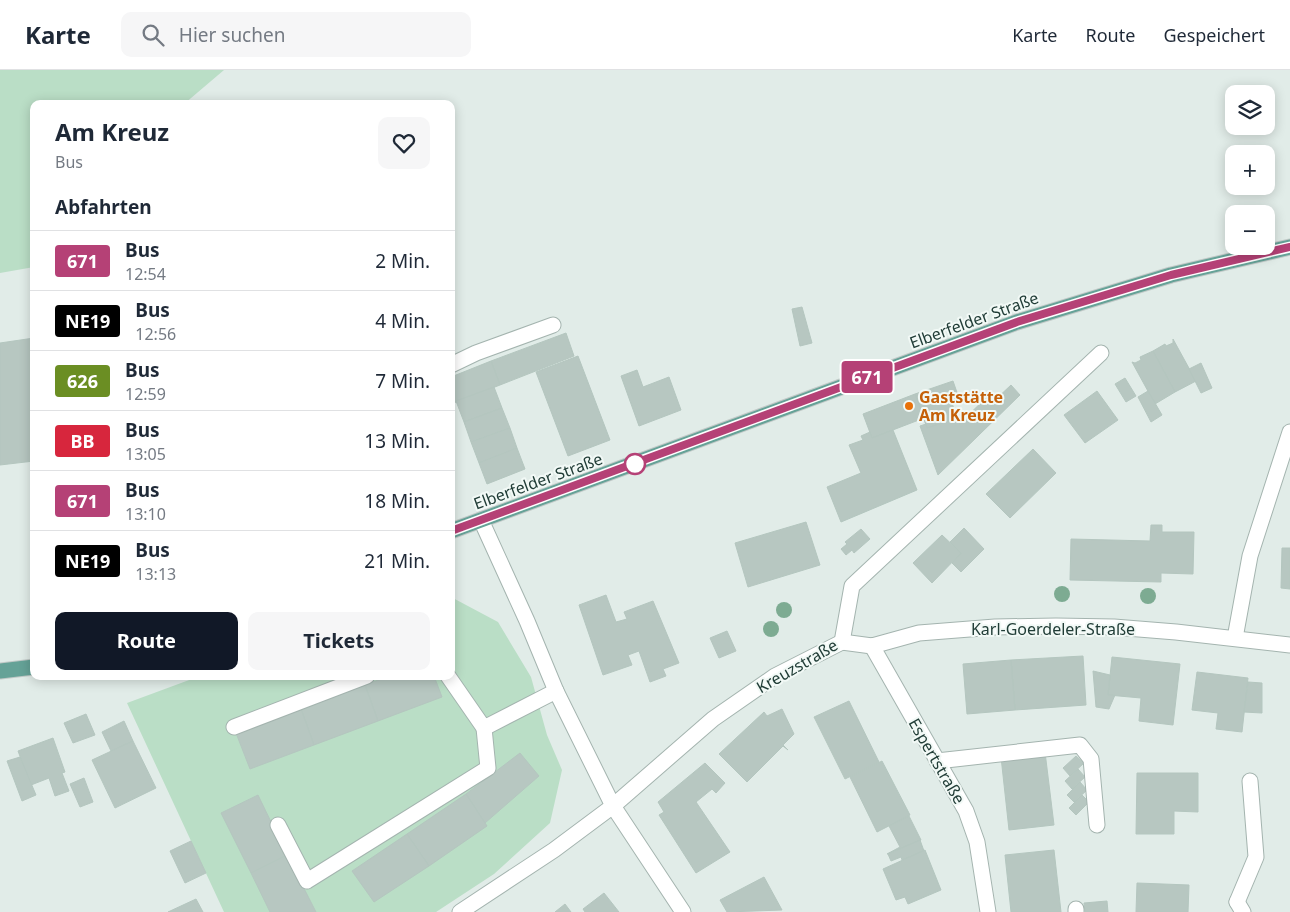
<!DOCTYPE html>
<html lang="de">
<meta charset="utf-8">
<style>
body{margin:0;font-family:"Noto Sans",sans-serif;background:#f6f6f7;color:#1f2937;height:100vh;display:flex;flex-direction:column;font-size:19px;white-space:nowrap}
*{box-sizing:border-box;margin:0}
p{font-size:16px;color:#747a83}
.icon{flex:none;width:28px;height:28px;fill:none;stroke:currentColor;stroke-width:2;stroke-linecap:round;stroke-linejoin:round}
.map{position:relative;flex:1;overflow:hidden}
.panel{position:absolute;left:30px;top:30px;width:425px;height:580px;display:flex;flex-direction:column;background:#fff;border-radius:10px;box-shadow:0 2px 12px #0003}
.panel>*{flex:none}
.badge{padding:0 10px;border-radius:4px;font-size:18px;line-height:32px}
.buttons{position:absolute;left:1225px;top:15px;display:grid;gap:10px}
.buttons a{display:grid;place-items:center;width:50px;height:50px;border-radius:10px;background:#fff;box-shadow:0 2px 12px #0003;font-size:25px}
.map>.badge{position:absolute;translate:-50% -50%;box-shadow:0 0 0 2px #fff}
h2{padding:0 25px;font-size:19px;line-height:45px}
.round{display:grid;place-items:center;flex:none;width:52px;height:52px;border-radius:10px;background:#f6f6f7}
.overview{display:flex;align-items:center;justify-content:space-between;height:85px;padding:0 25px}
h1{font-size:24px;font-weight:700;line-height:38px}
.action{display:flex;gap:10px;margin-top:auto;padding:10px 25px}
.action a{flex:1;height:58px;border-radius:10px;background:#111827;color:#fff;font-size:20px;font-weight:700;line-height:58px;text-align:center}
.action a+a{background:#f6f6f7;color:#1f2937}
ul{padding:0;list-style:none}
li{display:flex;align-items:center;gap:15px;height:60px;padding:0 25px;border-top:1px solid #e0e1e3}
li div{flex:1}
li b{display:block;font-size:19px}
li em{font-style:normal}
li .badge{min-width:55px;font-weight:700;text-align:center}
header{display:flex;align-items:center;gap:30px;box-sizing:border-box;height:70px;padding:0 25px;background:#fff;border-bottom:1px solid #e0e1e3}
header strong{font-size:24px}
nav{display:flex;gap:28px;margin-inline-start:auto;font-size:18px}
.search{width:350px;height:45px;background:#f6f6f7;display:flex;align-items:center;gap:12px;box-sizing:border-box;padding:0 18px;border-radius:10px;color:#747a83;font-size:19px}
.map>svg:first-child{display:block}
.green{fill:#badec6}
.building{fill:#b7c7c1;stroke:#b4c6bf}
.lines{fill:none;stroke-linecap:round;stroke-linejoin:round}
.lane-casing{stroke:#a4b4af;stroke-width:17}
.street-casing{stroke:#a4b4af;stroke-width:17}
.primary-casing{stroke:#c1c9c7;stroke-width:17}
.lane{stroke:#fff;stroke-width:15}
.street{stroke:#fff;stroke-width:15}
.primary{stroke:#65a297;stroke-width:15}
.tree{fill:#7dab92}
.line-casing{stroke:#fff;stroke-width:11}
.line{stroke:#b54176;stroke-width:8}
.food-dot{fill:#e8710a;stroke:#f2f9f6;stroke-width:2}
.stop-dot{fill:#fff;stroke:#b54176;stroke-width:2.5}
.labels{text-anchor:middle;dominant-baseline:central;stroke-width:4;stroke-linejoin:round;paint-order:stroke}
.street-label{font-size:16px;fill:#213d37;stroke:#f2f9f6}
.food-label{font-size:16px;font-weight:bold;fill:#c56008;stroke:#f2f9f6;text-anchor:start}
</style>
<header>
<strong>Karte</strong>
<div class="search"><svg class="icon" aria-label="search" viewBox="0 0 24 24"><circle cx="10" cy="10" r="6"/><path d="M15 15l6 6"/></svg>Hier suchen</div>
<nav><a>Karte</a><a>Route</a><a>Gespeichert</a></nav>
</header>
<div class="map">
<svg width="1290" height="842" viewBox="0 0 1290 842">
<rect width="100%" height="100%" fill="#e1ece8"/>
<g class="green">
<path d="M0,0h224l-40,34h-150v163l-34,6z"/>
<path d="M451,527l47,25 33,55 16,58 15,35 -12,53 -56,51 -58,38h-212l-97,-209 73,-27h251z"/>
</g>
<g class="building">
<path d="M802,237l10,36 -12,3 -8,-37z"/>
<path d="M566,263l8,23 -74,29 -9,-24z"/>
<path d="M34,268v123l-34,4v-122z"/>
<path d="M1173,269l23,42 -21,11 -22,-41 12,-7 1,2 7,-3z"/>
<path d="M1153,281l22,41 -20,12 -23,-42 3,1 6,-3 -1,-3z"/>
<path d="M578,286l32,84 -42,16 -32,-84z"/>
<path d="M491,291l9,24 -49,19v-27z"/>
<path d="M1201,293l11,25 -11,5 -12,-24z"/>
<path d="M637,300l6,17 26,-10 12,33 -42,16 -18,-50z"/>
<path d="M1125,308l11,18 -10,6 -11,-18z"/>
<path d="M953,311l7,20 -8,2 5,15 -30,10 -12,-34z"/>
<path d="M1011,315l9,10 -82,80 -18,-49 6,-2 1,4 30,-10 2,6 29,-28 6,5z"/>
<path d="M494,317l8,21 -38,14 -8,-21z"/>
<path d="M1097,321l21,29 -33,23 -21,-28z"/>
<path d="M1148,321l14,24 -11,7 -13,-25z"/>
<path d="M915,324l9,24 -52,20 -9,-24z"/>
<path d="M502,338l8,20 -39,14 -7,-20z"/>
<path d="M510,358l7,20 -38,15 -8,-21z"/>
<path d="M893,360l24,60 -76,32 -14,-35 34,-14 -12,-28 14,-5 -2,-4 9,-4 2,6z"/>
<path d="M517,378l8,21 -38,15 -8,-21z"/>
<path d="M1033,379l23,24 -46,45 -24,-24z"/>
<path d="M806,452l14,43 -72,22 -13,-44z"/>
<path d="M1151,455h11v7h32l-1,42 -32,-1v9l-91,-2 1,-41 79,2z"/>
<path d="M964,458l20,21 -23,23 -9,-9 9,-10 -11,-11z"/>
<path d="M861,459l9,10 -16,14 -2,-3 -6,5 -5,-6 6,-5 -2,-2z"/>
<path d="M942,465l19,18 -29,30 -19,-20z"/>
<path d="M1282,478h8v41l-9,-1z"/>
<path d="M606,525l10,27 11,-3 -3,-7 29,-11 26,62 -16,6 3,7 -16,6 -11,-31 -11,4 4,10 -29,10 -24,-70z"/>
<path d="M727,561l9,20 -17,7 -9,-20z"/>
<path d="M1083,586l3,49 -71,5 -4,-50z"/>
<path d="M1112,587l68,7 -7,61 -34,-4 2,-23 -33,-3z"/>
<path d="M1011,590l4,50 -48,4 -4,-50z"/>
<path d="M1093,601l17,4 -2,20h7l-6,14 -13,-2z"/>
<path d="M1197,602l51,6 -6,54 -26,-3 2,-16 -26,-3z"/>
<path d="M389,606h45l8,21 -64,24 -13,-36z"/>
<path d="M1248,612l14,1v30l-18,-1z"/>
<path d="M365,615l13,36 -64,24 -13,-36z"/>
<path d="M849,631l30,61 -34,17 -31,-62z"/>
<path d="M301,639l13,36 -64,24 -14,-36z"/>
<path d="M782,639l12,25 -11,11 5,5 -5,-4 -36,36 -28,-28 45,-42 3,4z"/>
<path d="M86,644l9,21 -22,8 -9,-20z"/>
<path d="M124,651l9,20 -22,10 -9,-19z"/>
<path d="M53,668l12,34 -3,1 7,18 -14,5 -6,-18 -18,7 -13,-34z"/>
<path d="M133,671l23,47 -41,20 -23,-48z"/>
<path d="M1045,682l9,73 -45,5 -8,-73z"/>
<path d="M520,683l19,23 -54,47 -19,-29z"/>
<path d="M1076,686l8,7 -14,13 -7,-8z"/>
<path d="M20,687l16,38 -14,6 -15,-40z"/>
<path d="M882,691l28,54 -33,17 -27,-55z"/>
<path d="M705,693l20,20 -9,10 -4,-4 -16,13 34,50 -34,21 -37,-58 5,-3 -6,-10z"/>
<path d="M1078,699l7,8 -13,12 -7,-8z"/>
<path d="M1137,703h61v39l-24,-1v23h-38z"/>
<path d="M84,708l9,24 -13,5 -10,-23z"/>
<path d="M1080,712l7,8 -13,12 -7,-7z"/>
<path d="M466,724l21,32 -58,40 -22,-32z"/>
<path d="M258,725l29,60 -36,18 -30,-60z"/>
<path d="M1082,725l7,7 -13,13 -7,-7z"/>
<path d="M909,746l12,24 -34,14 13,-7 -11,-21z"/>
<path d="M407,764l22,32 -55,36 -22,-31z"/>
<path d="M920,770l4,11 -22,9 -1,-3 -10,4 -3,-7z"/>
<path d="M191,771l15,32 -21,10 -15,-32z"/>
<path d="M925,780l16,40 -33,14 -3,-7 -9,3 -13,-31z"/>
<path d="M1054,780l7,62h-50l-6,-57z"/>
<path d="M287,785l29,57h-46l-19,-39z"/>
<path d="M764,807l18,33 -55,2 -7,-12z"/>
<path d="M1137,813l52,2 -1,27h-52z"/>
<path d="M604,823l15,19h-34l-2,-3z"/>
<path d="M196,829l7,13h-35z"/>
<path d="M1107,831l1,11h-23l-1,-9z"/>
<path d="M565,834l6,8h-16z"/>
</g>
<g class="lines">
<defs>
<g id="lane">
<path d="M451,295l25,-12 77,-28"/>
<path d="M1235,568l15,-82 40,-124"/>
<path d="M448,606l36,52 72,-37"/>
<path d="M234,657l133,-51"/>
<path d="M937,691l143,-16 11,14 6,66"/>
<path d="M278,755l29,56 181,-113 -4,-40"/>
<path d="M1237,832l19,-45 -6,-76"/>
<path d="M1076,839v3"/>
</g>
<g id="street">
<path d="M481,450l46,101 29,70 57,115 70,106"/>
<path d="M842,572l30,4 47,-13 76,-6 61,-1 58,1 62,5 114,13"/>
<path d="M842,572l10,-56 249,-233"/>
<path d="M872,576l94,165 11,31 11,70"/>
<path d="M1237,832l6,10"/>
<path d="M460,842l94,-62 59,-44 100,-87 62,-43 67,-34"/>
</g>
<g id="primary">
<path d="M451,461l566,-209 154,-47 119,-28"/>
<path d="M0,601l34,-4"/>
</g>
</defs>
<use href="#lane" class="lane-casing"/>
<use href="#street" class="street-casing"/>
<use href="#primary" class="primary-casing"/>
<use href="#lane" class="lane"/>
<use href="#street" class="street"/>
<use href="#primary" class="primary"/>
</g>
<g class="tree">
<circle cx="1062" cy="524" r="8"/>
<circle cx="1148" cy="526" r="8"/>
<circle cx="784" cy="540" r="8"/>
<circle cx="771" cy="559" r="8"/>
</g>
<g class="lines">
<defs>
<path id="line" d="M451,461l566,-209 154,-47 119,-28"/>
</defs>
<use href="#line" class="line-casing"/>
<use href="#line" class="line"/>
</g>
<circle class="food-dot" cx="909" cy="336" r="5"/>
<circle class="stop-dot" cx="635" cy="394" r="10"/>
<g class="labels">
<g class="street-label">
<text transform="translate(974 250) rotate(-20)">Elberfelder Straße</text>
<text transform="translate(538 411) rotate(-20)">Elberfelder Straße</text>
<text x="1053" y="559">Karl-Goerdeler-Straße</text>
<text transform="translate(797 596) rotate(-30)">Kreuzstraße</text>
<text transform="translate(937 691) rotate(60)">Espertstraße</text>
</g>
<g class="food-label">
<text x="919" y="327">Gaststätte<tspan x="919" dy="18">Am Kreuz</tspan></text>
</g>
</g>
</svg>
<div class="buttons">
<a><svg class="icon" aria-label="layers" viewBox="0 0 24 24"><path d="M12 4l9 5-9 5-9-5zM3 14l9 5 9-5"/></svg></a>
<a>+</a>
<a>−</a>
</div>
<b class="badge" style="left:867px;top:307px;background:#b54176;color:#fff">671</b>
<section class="panel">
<div class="overview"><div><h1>Am Kreuz</h1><p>Bus</p></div><a class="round"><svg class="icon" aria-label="heart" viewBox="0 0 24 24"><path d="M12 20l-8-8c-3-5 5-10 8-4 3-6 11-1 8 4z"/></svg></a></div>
<h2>Abfahrten</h2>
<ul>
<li><span class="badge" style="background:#b54176;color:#fff">671</span><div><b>Bus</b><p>12:54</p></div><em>2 Min.</em></li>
<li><span class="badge" style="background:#000;color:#fff">NE19</span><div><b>Bus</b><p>12:56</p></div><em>4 Min.</em></li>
<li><span class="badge" style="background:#6b8e23;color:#fff">626</span><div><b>Bus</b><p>12:59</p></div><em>7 Min.</em></li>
<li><span class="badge" style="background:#d7263d;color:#fff">BB</span><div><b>Bus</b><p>13:05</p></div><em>13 Min.</em></li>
<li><span class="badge" style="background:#b54176;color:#fff">671</span><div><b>Bus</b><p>13:10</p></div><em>18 Min.</em></li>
<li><span class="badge" style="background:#000;color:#fff">NE19</span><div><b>Bus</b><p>13:13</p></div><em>21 Min.</em></li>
</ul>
<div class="action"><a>Route</a><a>Tickets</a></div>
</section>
</div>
